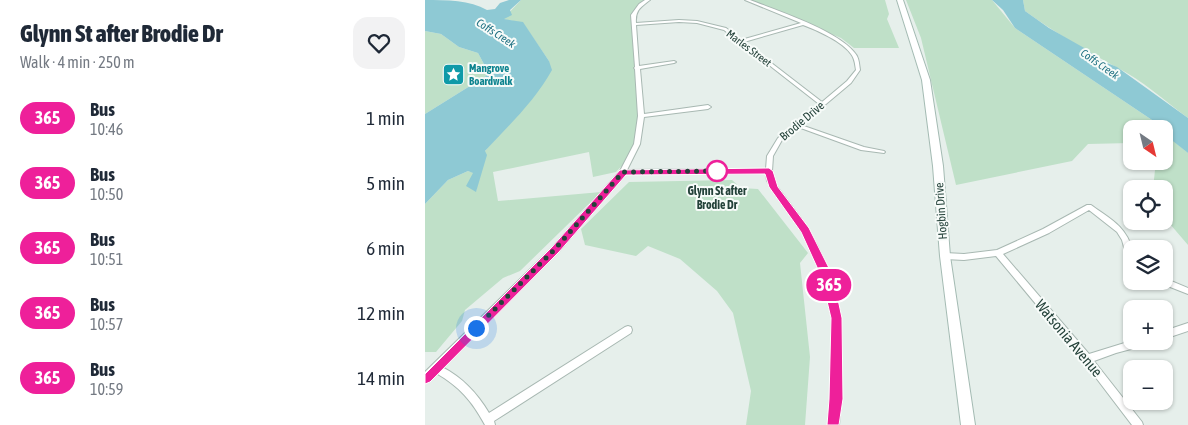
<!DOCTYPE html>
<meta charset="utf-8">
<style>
body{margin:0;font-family:"Asap Condensed",sans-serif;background:#f2f2f3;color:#1f2937;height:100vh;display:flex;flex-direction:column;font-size:19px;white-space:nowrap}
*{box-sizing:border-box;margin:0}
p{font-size:16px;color:#747a83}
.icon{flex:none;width:28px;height:28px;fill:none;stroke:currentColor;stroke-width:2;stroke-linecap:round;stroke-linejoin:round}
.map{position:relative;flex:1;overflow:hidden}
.side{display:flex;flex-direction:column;background:#fff;width:425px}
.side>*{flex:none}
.badge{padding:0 10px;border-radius:16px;font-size:18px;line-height:32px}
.needle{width:32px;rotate:145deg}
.buttons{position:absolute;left:698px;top:120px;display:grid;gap:10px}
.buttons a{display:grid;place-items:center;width:50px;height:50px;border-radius:10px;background:#fff;box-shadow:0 1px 4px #0004;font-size:25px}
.you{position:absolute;width:25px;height:25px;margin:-12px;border:4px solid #fff;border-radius:50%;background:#1a73e8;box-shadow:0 0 0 8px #1a73e833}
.map>.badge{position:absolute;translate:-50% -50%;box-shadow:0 0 0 2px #fff}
.round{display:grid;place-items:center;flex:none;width:52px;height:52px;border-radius:15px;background:#f2f2f3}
.overview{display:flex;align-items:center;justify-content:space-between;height:85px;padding:0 20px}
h1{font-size:24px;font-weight:800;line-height:38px}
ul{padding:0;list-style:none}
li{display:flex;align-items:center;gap:15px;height:65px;padding:0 20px}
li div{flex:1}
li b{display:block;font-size:19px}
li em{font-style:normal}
li .badge{min-width:55px;font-weight:700;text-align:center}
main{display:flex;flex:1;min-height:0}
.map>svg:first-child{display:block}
.green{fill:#bfe0c8}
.water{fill:#8ec9d4}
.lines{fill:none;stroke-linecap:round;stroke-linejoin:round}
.street-casing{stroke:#a8b8b2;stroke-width:2}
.secondary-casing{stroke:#a4bbb3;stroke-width:2}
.street{fill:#fff;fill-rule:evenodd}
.secondary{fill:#fff;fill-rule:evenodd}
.line{fill:#ee209a;stroke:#fff}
.walk{stroke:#24423a;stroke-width:5;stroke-dasharray:0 9}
.stop-dot{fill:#fff;stroke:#ee209a;stroke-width:2.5}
.labels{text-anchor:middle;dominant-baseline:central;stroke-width:4;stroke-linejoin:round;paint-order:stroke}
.far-water-label{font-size:11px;font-style:italic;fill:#1c6f80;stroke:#f7fbf9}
.far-street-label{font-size:11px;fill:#24423a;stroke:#f7fbf9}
.far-culture-label{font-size:11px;font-weight:bold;fill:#0d838f;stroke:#f7fbf9;text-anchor:start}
.street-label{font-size:12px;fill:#24423a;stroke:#f7fbf9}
.stop-label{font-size:12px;font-weight:bold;fill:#24423a;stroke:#f7fbf9}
.near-street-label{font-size:15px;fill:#24423a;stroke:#f7fbf9}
</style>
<main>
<section class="side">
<div class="overview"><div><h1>Glynn St after Brodie Dr</h1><p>Walk · 4 min · 250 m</p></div><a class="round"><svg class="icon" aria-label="heart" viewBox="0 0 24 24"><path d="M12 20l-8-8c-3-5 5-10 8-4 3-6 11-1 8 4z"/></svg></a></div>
<ul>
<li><span class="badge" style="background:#ee209a;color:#fff">365</span><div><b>Bus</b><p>10:46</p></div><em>1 min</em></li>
<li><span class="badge" style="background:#ee209a;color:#fff">365</span><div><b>Bus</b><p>10:50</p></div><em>5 min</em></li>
<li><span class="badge" style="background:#ee209a;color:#fff">365</span><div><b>Bus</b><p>10:51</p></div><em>6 min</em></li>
<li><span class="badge" style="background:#ee209a;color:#fff">365</span><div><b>Bus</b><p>10:57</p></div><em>12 min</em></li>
<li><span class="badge" style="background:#ee209a;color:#fff">365</span><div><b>Bus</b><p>10:59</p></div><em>14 min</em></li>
</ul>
</section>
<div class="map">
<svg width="763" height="425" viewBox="0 0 763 425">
<rect width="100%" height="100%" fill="#e6efeb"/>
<g class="green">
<path d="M96,0h127l-13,10 6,106 -7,37 -18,19 -23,5 -4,-25 -96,20 5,29 103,-9 -81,79 -17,7 -38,32 -3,11 -26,31h-11v-148l23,-24 20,-9 6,2 2,18 9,-40 20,-23 44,-67 -26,-38 -20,-4z"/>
<path d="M324,0h136l4,14 -2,5 12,29h-45l-13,-10z"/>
<path d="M481,0h86l23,28 140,94 3,7h-27v14l-43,1 -16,17 -116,24 -35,-147z"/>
<path d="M598,0h165v118c-23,-17 -46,-38 -72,-51 -31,-17 -62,-35 -91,-56z"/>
<path d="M0,31l16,3 18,13 19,6 7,13 1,10 -61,38z"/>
<path d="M739,133l24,20v92l-24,-28v-28h-11l2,-19 -6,-9h15z"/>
<path d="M307,180l9,8 17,1 50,64 -8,10 10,94 -5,68h-59l5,-34 -18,-78 -16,-22 -37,-32 -32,-13 -12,10 -51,-11 -4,-16 48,-47z"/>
</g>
<g class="water">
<path d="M0,0c22,0 45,0 62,10l8,-1 5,-6 9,-3h12l-11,10 2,5 -8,4 19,3 26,39 3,9c-17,31 -43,55 -67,81l2,4 -11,37 -10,-6 7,-13 -5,-2 -20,9 -23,24v-90l61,-38 -1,-10 -7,-13 -19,-6 -18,-13 -16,-3z"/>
<path d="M567,0h31l2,11 24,17 37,21 14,11 17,7 71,51v35l-24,-19v-5h-7l-4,-3 2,-4 -140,-94 -12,-18z"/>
</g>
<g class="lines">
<defs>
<g id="street">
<path d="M220,0h5c-9,7 -15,10 -14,23l43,-3 18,1 29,7 15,12 60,-17 -56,-23h5c28,11 86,30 104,52 5,5 5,11 6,18l-9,13 -50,42 63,22 20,4 1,1 -1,1 -23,-3 -63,-23 -16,13 -9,16 -1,15 1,10 27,36 17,28 14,31 9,42 1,81 -2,26h-10l2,-26 1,-81 -9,-42 -14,-31 -14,-25 -28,-39 -1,-8 -141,1 -66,77 -117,116c21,11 35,26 47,46l136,-86 3,-1 3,1 1,3 -1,3 -137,88 1,4h-10c-13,-24 -25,-38 -49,-52l-8,8 -3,1v-10l128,-125 67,-76 14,-27 4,-28 -3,-47 -1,-1 1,-1 -4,-52 8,-11zM254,22l18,1 27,7 95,74 -41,34 -11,18 -1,13 -139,1 13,-26 4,-27 64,-8 3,-2 -3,-2 -64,9 -4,-45 34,-6 2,-1 -2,-1 -35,5 -3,-41zM378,25c14,5 40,17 48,29 4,5 4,11 5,16l-9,11 -25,21 -78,-60z"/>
<path d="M662,205h4c19,14 35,21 41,44h-1v12l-3,-1 -1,-2 -5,-18 -5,-8 -28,-22 -40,23 -46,21 86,100 42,-13h19l-1,3 -3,1 -30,8 -22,8 48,61 1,3h-11l-48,-63 -88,-106 -32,4 -19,-1 -3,-1 -1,-2 1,-2 3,-1 19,1 33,-4 46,-21z"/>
<path d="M739,278l24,10v6l-28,-11 -1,-2h5z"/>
<path d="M763,323v8l-24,8v-8z"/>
</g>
<path id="secondary" d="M472,0h6l27,80 13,86 7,90 25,169h-14l-21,-169 -7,-90 -11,-86z"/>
</defs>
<use href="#street" class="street-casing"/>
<use href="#secondary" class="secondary-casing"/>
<use href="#street" class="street"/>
<use href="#secondary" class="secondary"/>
</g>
<path class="line" d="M344,168l4,3 5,16 31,41 24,48 9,42 1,81 -4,26h-12l2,-26 2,-81 -10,-42 -20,-44 -32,-45 -4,-13 -139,1 -67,77 -129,130 -5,2v-10l127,-127 68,-77z"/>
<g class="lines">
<path class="walk" d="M51,328l79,-79 68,-77 94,-1"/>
</g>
<defs>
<symbol id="sight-square" viewBox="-11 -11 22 22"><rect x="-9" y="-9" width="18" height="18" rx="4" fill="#0f9aa8" stroke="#f7fbf9"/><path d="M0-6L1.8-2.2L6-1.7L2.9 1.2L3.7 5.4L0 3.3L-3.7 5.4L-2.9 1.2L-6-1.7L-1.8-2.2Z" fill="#fff"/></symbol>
</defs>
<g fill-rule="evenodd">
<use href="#sight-square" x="16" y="62" width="25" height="25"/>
</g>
<circle class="stop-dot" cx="292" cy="171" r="10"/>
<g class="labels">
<g class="far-water-label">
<text transform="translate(71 33) rotate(33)">Coffs Creek</text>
<text transform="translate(675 64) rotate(35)">Coffs Creek</text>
</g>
<g class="far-street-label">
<text transform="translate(324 48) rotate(37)">Marles Street</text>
</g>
<g class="far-culture-label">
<text x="44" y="68">Mangrove<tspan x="44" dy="13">Boardwalk</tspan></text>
</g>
<g class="street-label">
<text transform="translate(377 121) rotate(-40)">Brodie Drive</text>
<text transform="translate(516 211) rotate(-94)">Hogbin Drive</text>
</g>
<g class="stop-label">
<text x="292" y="191">Glynn St after<tspan x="292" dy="14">Brodie Dr</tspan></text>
</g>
<g class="near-street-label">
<text transform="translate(644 338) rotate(50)">Watsonia Avenue</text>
</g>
</g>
</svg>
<div class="buttons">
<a><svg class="needle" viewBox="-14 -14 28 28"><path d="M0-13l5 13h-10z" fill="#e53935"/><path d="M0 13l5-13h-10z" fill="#747a83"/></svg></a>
<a><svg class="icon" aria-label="locate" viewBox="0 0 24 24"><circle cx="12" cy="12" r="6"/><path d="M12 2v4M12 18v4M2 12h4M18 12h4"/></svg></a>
<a><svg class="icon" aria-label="layers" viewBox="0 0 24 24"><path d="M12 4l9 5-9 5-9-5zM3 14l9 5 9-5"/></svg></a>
<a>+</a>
<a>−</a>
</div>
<div class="you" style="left:51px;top:328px"></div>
<b class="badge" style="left:404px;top:285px;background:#ee209a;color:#fff">365</b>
</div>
</main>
